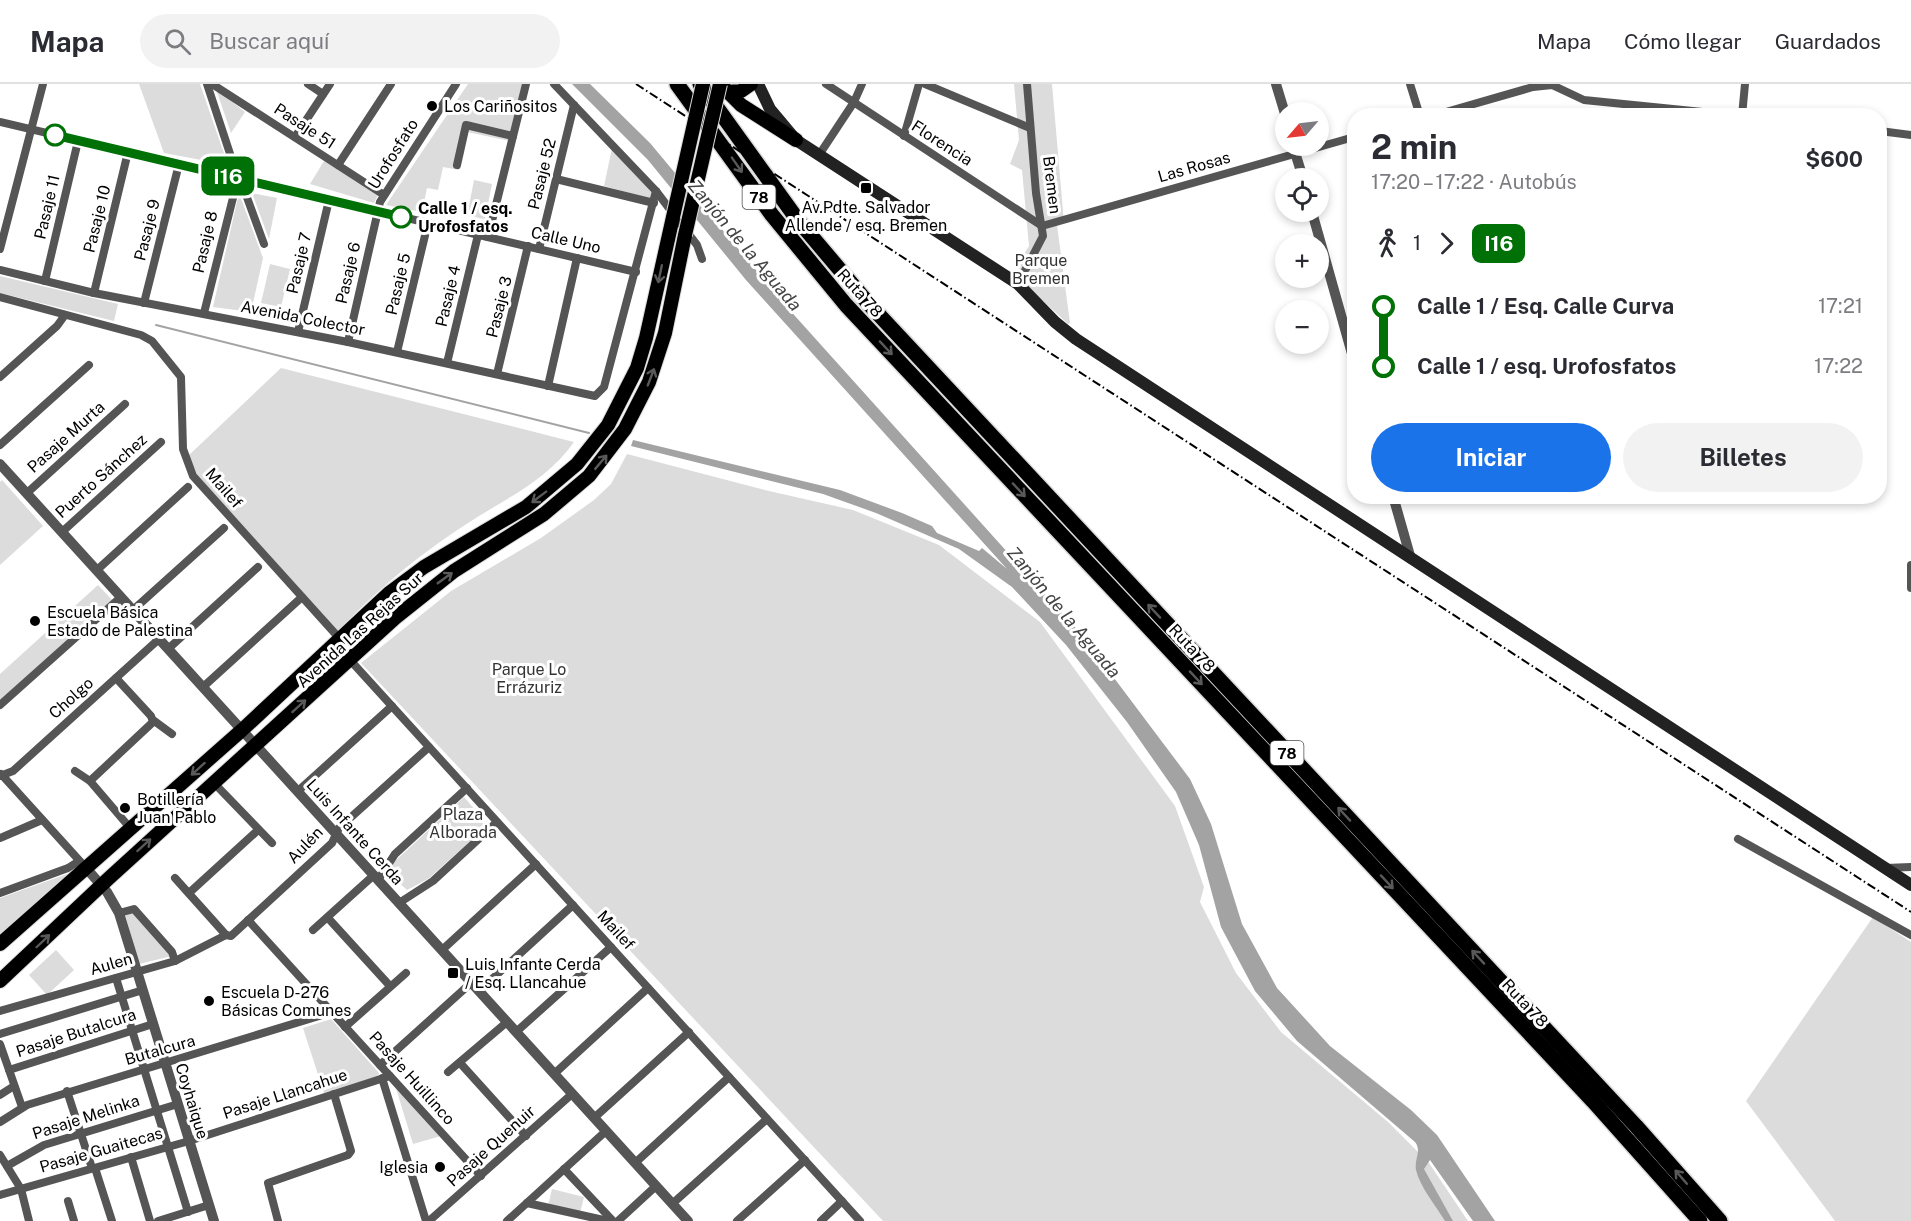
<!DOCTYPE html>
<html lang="es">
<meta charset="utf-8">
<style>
body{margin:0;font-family:"Public Sans",sans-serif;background:#f2f2f3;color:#2b2b33;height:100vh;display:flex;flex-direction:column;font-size:22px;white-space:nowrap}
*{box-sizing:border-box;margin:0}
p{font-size:20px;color:#7c7c81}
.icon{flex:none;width:33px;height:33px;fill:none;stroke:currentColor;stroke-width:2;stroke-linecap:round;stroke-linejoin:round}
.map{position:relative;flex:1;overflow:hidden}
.panel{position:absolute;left:1347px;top:24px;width:540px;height:396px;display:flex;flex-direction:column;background:#fff;border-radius:24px;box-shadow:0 3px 9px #0003}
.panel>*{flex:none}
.badge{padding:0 12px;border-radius:9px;font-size:21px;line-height:39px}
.needle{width:39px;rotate:242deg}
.buttons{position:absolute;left:1275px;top:18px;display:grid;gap:12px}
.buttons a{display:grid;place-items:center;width:54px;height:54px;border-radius:50%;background:#fff;box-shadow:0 3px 9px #0003;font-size:30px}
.map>.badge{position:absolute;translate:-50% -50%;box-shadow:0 0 0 3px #fff}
.legs{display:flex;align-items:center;gap:9px;height:66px;padding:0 24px;font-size:20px}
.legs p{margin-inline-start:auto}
.summary{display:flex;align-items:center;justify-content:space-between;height:102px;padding:0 24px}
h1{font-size:33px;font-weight:700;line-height:45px}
.action{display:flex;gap:12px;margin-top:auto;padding:12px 24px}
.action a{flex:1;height:69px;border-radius:36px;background:#1a73e8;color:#fff;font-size:24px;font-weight:700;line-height:69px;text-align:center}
.action a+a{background:#f2f2f3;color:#2b2b33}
ul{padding:0 24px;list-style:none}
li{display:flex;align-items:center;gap:21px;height:60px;font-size:22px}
li i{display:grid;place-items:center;width:9px;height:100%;margin:0 8px;background:currentColor}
li i::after{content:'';width:15px;height:15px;margin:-8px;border:4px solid;border-radius:50%;background:#fff}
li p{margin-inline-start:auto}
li:first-child i{background:linear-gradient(#0000 50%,currentColor 0)}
li:last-child i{background:linear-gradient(currentColor 50%,#0000 0)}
header{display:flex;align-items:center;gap:36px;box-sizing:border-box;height:84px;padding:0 30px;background:#fff;border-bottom:2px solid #e1e1e2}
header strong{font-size:28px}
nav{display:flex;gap:33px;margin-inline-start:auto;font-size:21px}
.search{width:420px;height:54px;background:#f2f2f3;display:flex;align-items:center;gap:15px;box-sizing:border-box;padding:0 21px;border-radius:33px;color:#7c7c81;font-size:22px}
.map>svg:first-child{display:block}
.green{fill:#dcdcdc}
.water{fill:#a3a3a3}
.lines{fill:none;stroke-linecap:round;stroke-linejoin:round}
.stream{stroke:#a3a3a3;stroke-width:2}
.primary-casing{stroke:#dbdbdb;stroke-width:16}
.motorway-casing{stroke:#dbdbdb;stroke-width:18}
.minor{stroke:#555;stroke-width:8}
.tertiary{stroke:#555;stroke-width:10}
.secondary{stroke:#222;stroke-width:12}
.primary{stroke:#000;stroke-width:14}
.motorway{stroke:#000;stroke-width:15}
.rail{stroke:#000;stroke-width:2;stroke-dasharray:9 3 1.5 3;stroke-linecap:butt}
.primary-bridge-casing{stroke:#dbdbdb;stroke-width:16;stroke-linecap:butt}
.primary-bridge{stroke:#000;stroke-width:14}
.oneway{stroke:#595959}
.line-1-casing{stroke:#fff;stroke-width:14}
.line-1{stroke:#007106;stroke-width:9}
.poi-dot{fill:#000;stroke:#fff;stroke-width:2}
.stop-1-dot{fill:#fff;stroke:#007106;stroke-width:3}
.labels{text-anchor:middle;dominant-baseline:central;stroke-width:6;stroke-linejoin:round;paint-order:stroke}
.shield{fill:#fff;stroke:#4c4c4c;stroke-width:1.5}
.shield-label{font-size:15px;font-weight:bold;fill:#000}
.poi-label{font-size:16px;fill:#000;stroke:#fff;text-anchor:start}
.street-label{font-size:16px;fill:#000;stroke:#fff}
.stop-label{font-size:16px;font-weight:bold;fill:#000;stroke:#fff;text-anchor:start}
.park-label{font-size:16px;fill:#333;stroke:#fff}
.water-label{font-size:18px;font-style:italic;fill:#444;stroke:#fff}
</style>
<header>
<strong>Mapa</strong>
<div class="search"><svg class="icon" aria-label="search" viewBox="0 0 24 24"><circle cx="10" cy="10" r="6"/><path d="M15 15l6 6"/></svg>Buscar aquí</div>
<nav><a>Mapa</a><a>Cómo llegar</a><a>Guardados</a></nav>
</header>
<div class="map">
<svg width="1911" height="1137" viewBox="0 0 1911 1137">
<rect width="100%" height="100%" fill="#fff"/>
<g class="green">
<path d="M139,0h61l28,81 -64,-12z"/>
<path d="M468,0h54l-12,57 -43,-9 -8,38 -16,-3 -5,23 -11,-2 -5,24 -36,-7z"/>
<path d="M1014,0h38l12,139 -7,2 13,98 -2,1 -56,-52 17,-26 -7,-76 -12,-6 9,-24z"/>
<path d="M216,5l29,23 -14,21z"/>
<path d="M612,64l42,45 -1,7 -49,-14z"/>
<path d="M324,77l55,32 -5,10 -64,-19z"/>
<path d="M474,96l18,4 -7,35 -18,-3z"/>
<path d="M239,109l24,65 -12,54 -38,-5z"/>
<path d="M252,109l25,5 -8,41z"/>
<path d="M270,180l20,5 -9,38 -20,-4z"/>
<path d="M0,192l118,28 -4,17 -114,-28z"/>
<path d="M281,284l293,74c-28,40 -70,57 -109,83 -49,32 -87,64 -127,106l-140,-155 -10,-20z"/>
<path d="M627,370l142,37 84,19 86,35 101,77 135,184 29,81 -4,15 36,71 45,59 107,90 41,41 39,58h-585l-522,-558 90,-72 90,-53 53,-38 17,-16z"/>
<path d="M2,396l41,46 -43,39v-83z"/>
<path d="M98,501l16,17 -114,102v-30z"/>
<path d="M464,713l24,28 -60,54 -21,11 -14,-13 -1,-13z"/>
<path d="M70,789l-70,65v-40z"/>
<path d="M134,828l38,44 -33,8 -14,-50z"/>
<path d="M1873,833l38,25v279h-76l-89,-120z"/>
<path d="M56,866l18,20 -27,25 -18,-20z"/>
<path d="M331,935l48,54 -2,4 -53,16 -21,-65z"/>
<path d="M395,1001l46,51 -28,8z"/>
<path d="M552,1105l32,8 -4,16 -32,-7z"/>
</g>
<path class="water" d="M572,0h18l60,59 136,163 295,328 109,145 21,45 31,100 35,64 53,58 81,64 26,25 58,86h-22l-43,-61 -6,9 29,52h-8c-9,-15 -25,-34 -29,-51 -2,-11 6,-19 -1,-28l-118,-101 -42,-50 -34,-64 -22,-82 -23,-53 -49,-70 -61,-77 -54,-58 -53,-38 -83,-36 -53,-19 -192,-48 2,-6 207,50 62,23 30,13 5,7 42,18 3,-3 25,21 -261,-289 -98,-120z"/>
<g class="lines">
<path class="stream" d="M156,241l433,108"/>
<defs>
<g id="primary">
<path d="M720,0l21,21 55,35"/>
<path d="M727,8l14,-1 10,-7"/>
<path d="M0,860l242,-214 147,-137 35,-26 102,-60 51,-43 31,-39 29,-57 9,-30 27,-121"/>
<path d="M0,897l108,-102 287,-261 59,-47 90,-57 45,-38 36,-47 24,-47 16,-49 20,-98"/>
</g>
<g id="motorway">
<path d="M677,0l95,131 74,90 747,796 107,120"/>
<path d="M700,0l97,135 71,84 768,823 84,95"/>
</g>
</defs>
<use href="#primary" class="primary-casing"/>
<use href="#motorway" class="motorway-casing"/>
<g class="minor">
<path d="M207,0l31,94 7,14 19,52"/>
<path d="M212,0l169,109"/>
<path d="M308,0l15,10"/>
<path d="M554,0l102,107 41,54 5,14"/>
<path d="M826,0l216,142"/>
<path d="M925,0l105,44"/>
<path d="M1410,0l10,32"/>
<path d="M1432,32l101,-29 19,-2 32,15 158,16"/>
<path d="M1742,32l3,-32"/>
<path d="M0,38l636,150"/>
<path d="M1880,47l31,4"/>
<path d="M904,52l15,-52"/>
<path d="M295,53l35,-53"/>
<path d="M819,71l35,-53 8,-18"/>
<path d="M338,81l53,-81"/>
<path d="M457,81l9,-40 47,11"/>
<path d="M556,95l98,24"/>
<path d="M1042,142l312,-89"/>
<path d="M488,153l38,-153"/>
<path d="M0,165l43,-165"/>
<path d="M539,165l35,-144"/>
<path d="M0,186l94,23 254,49 247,54 9,-9 52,-196"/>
<path d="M45,197l33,-140"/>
<path d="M1018,200l25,-48 -7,-43 -9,-109"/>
<path d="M94,209l34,-141"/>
<path d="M0,213l141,38 11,6 29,36 2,72 10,27 147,163"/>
<path d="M144,219l35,-139"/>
<path d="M204,229l34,-135"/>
<path d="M298,248l31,-132"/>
<path d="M348,258l32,-140 76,-118"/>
<path d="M397,268l31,-129"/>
<path d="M447,279l31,-128"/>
<path d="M497,290l31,-128"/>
<path d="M0,293l57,-51 8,-11"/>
<path d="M548,302l29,-128"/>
<path d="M0,361l89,-80"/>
<path d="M27,409l98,-89"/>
<path d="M62,448l99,-90"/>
<path d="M1911,481v23"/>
<path d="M97,486l91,-83"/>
<path d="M133,526l91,-82"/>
<path d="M168,565l90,-82"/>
<path d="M350,576l510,561"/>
<path d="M116,594l35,38 2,6 -63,59 41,48"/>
<path d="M203,603l99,-90"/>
<path d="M0,621l121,-108"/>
<path d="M153,636l19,14"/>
<path d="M75,687l15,10"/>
<path d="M1,690l86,95"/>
<path d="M0,692l13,-5 146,-132"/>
<path d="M213,698l59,61"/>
<path d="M298,707l94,-85"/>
<path d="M0,754l42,-18"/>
<path d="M1738,755l173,96"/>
<path d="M1885,784l26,-1"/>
<path d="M175,794l51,57"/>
<path d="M378,796l17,-26 72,-66"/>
<path d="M0,809l68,-25 11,-7"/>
<path d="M189,809l68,-62"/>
<path d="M399,819l34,-22 64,-59"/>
<path d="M119,829l15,-4 38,43 3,9"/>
<path d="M328,834l62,68"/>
<path d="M248,836l233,256"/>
<path d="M313,846l61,-55"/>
<path d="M442,866l94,-86"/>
<path d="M116,894l72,234"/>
<path d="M479,907l94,-86"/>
<path d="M0,927l175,-50 51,-26 5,1 101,-93 7,-15 90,-81"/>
<path d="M345,943l61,-54"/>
<path d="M516,948l95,-85"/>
<path d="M0,950l143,-44"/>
<path d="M0,960l22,63"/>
<path d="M461,980l65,72"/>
<path d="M380,981l91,-82"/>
<path d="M9,986l144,-46"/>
<path d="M448,988l59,-50"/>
<path d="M554,990l94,-86"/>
<path d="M382,994l44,143"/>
<path d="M67,1007l25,77"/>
<path d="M0,1011l14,-9"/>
<path d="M594,1034l95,-86"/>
<path d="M0,1038l27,-17 305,-93"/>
<path d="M0,1071l21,34 8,32"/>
<path d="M131,1073l19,64"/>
<path d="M635,1079l94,-86"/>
<path d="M7,1082l37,-21 134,-41"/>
<path d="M95,1084l17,53"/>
<path d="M564,1085l49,52"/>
<path d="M0,1111l189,-54 201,-65"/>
<path d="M68,1117l6,20"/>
<path d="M527,1119l81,18"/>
<path d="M672,1120l95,-85"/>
<path d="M158,1137l51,-16"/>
<path d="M278,1137l-10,-38 80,-28 3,-4 -17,-57"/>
<path d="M429,1137l143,-127"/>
<path d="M507,1137l99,-90"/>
<path d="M618,1137l38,-35"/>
<path d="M737,1137l68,-61"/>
<path d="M821,1137l21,-20"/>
</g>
<g class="tertiary">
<path d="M1276,0l10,33"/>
<path d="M1293,62l10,32"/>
<path d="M1312,128l42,149"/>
<path d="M0,380l688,757"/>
<path d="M1393,412l18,63"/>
<path d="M87,785l20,23 12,21 95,308"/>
</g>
<path class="secondary" d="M758,0l12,25 26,31 222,144 37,38 21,17 835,546"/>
<use href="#primary" class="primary"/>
<use href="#motorway" class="motorway"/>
<path class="rail" d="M636,0l1275,828"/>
<defs>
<g id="primary-bridge">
<path d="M673,133l30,-133"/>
<path d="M685,151l35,-151"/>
</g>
</defs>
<use href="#primary-bridge" class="primary-bridge-casing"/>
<use href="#primary-bridge" class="primary-bridge"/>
</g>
<defs><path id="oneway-shaft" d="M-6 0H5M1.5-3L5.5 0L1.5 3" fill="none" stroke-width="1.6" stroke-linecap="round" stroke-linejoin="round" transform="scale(1.5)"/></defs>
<g class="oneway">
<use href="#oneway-shaft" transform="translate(737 81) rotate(55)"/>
<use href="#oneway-shaft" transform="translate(660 190) rotate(102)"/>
<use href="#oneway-shaft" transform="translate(886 264) rotate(47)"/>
<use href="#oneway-shaft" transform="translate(651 293) rotate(-69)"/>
<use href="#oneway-shaft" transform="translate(601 378) rotate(-50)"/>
<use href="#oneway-shaft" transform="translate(1019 406) rotate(47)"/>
<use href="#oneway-shaft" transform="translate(539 413) rotate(143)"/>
<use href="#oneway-shaft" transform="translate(445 494) rotate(-36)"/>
<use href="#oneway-shaft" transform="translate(1154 527) rotate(-133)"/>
<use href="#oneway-shaft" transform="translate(1196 594) rotate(47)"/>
<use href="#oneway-shaft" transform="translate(299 622) rotate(-42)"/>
<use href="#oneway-shaft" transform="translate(198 685) rotate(138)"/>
<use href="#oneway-shaft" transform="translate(1344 730) rotate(-133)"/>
<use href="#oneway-shaft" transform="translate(144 761) rotate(-42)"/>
<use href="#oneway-shaft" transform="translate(1387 798) rotate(47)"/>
<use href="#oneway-shaft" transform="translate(43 857) rotate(-44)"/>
<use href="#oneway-shaft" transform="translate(1478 873) rotate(-133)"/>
<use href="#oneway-shaft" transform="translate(1681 1093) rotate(-131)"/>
</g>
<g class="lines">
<defs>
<path id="line-1" d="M55,51l346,82"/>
</defs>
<use href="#line-1" class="line-1-casing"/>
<use href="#line-1" class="line-1"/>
</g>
<g class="poi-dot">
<circle cx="432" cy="22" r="6"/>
<rect x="860" y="98" width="12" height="12" rx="3"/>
<circle cx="35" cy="537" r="6"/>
<circle cx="125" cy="724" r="6"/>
<rect x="447" y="883" width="12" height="12" rx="3"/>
<circle cx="209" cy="917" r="6"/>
<circle cx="440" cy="1083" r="6"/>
</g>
<g class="stop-1-dot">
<circle cx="55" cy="51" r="10"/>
<circle cx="401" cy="133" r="10"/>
</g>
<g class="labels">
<g class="shield">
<rect x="742.5" y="101" width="33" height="24" rx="4.5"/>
<rect x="1270.5" y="657" width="33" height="24" rx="4.5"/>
</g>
<g class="shield-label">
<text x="759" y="113">78</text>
<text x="1287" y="669">78</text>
</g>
<g class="poi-label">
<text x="444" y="22">Los Cariñositos</text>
<text x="866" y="123" text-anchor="middle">Av.Pdte. Salvador<tspan x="866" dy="18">Allende / esq. Bremen</tspan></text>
<text x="47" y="528">Escuela Básica<tspan x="47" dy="18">Estado de Palestina</tspan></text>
<text x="137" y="715">Botillería<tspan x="137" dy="18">Juan Pablo</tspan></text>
<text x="465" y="880">Luis Infante Cerda<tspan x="465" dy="18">/ Esq. Llancahue</tspan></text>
<text x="221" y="908">Escuela D-276<tspan x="221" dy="18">Básicas Comunes</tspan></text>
<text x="428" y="1083" text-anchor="end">Iglesia</text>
</g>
<g class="street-label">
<text transform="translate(305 42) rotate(33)">Pasaje 51</text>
<text transform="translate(942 59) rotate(33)">Florencia</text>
<text transform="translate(393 70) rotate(-58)">Urofosfato</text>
<text transform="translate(1194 83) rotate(-16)">Las Rosas</text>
<text transform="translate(542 90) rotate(-76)">Pasaje 52</text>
<text transform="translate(1052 101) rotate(83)">Bremen</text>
<text transform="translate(47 123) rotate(-77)">Pasaje 11</text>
<text transform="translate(97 135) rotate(-76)">Pasaje 10</text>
<text transform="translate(147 146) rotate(-76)">Pasaje 9</text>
<text transform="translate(566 156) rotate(13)">Calle Uno</text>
<text transform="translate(205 158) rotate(-77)">Pasaje 8</text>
<text transform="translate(299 179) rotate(-77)">Pasaje 7</text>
<text transform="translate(348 189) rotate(-77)">Pasaje 6</text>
<text transform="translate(398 200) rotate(-77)">Pasaje 5</text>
<text transform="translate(860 209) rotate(48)">Ruta 78</text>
<text transform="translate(448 212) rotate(-77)">Pasaje 4</text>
<text transform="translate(499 223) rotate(-76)">Pasaje 3</text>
<text transform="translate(303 234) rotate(11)">Avenida Colector</text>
<text transform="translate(66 353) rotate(-42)">Pasaje Murta</text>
<text transform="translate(101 392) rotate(-42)">Puerto Sánchez</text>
<text transform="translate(224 404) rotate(49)">Mailef</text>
<text transform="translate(360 546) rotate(-42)">Avenida Las Rejas Sur</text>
<text transform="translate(1192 564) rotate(47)">Ruta 78</text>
<text transform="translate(71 614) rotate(-42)">Cholgo</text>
<text transform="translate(355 748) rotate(48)">Luis Infante Cerda</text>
<text transform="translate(305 761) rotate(-46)">Aulén</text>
<text transform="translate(616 846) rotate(48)">Mailef</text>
<text transform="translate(111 880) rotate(-16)">Aulen</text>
<text transform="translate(1525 919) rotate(47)">Ruta 78</text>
<text transform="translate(76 949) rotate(-18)">Pasaje Butalcura</text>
<text transform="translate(160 966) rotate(-16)">Butalcura</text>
<text transform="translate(412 994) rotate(48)">Pasaje Huillinco</text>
<text transform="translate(285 1010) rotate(-18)">Pasaje Llancahue</text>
<text transform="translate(192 1017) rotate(73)">Coyhaique</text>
<text transform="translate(86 1033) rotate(-18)">Pasaje Melinka</text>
<text transform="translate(491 1062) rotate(-42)">Pasaje Quenuir</text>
<text transform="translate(101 1066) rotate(-16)">Pasaje Guaitecas</text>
</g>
<g class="stop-label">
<text x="418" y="124">Calle 1 / esq.<tspan x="418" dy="18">Urofosfatos</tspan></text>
</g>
<g class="park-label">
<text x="1041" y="176">Parque<tspan x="1041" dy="18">Bremen</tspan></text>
<text x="529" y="585">Parque Lo<tspan x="529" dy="18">Errázuriz</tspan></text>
<text x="463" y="730">Plaza<tspan x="463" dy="18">Alborada</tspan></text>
</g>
<g class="water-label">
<text transform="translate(745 161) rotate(50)">Zanjón de la Aguada</text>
<text transform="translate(1064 528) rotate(50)">Zanjón de la Aguada</text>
</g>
</g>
</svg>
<div class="buttons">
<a><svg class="needle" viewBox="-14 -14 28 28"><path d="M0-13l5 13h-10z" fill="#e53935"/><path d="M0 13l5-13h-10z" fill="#7c7c81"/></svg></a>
<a><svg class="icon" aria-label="locate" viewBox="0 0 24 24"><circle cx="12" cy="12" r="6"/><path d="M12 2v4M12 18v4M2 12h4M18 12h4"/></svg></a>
<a>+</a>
<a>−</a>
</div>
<b class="badge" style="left:228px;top:92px;background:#007106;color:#fff">I16</b>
<section class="panel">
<div class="summary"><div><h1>2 min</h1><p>17:20 – 17:22 · Autobús</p></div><b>$600</b></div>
<div class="legs"><svg class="icon" aria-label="walk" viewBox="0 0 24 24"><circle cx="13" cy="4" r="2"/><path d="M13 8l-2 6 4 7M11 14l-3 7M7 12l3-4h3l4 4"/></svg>1<svg class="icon" aria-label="forward" viewBox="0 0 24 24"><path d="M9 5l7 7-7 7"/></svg><b class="badge" style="background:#007106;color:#fff">I16</b></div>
<ul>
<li><i style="color:#007106"></i><b>Calle 1 / Esq. Calle Curva</b><p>17:21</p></li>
<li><i style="color:#007106"></i><b>Calle 1 / esq. Urofosfatos</b><p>17:22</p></li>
</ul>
<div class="action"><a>Iniciar</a><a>Billetes</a></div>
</section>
</div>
